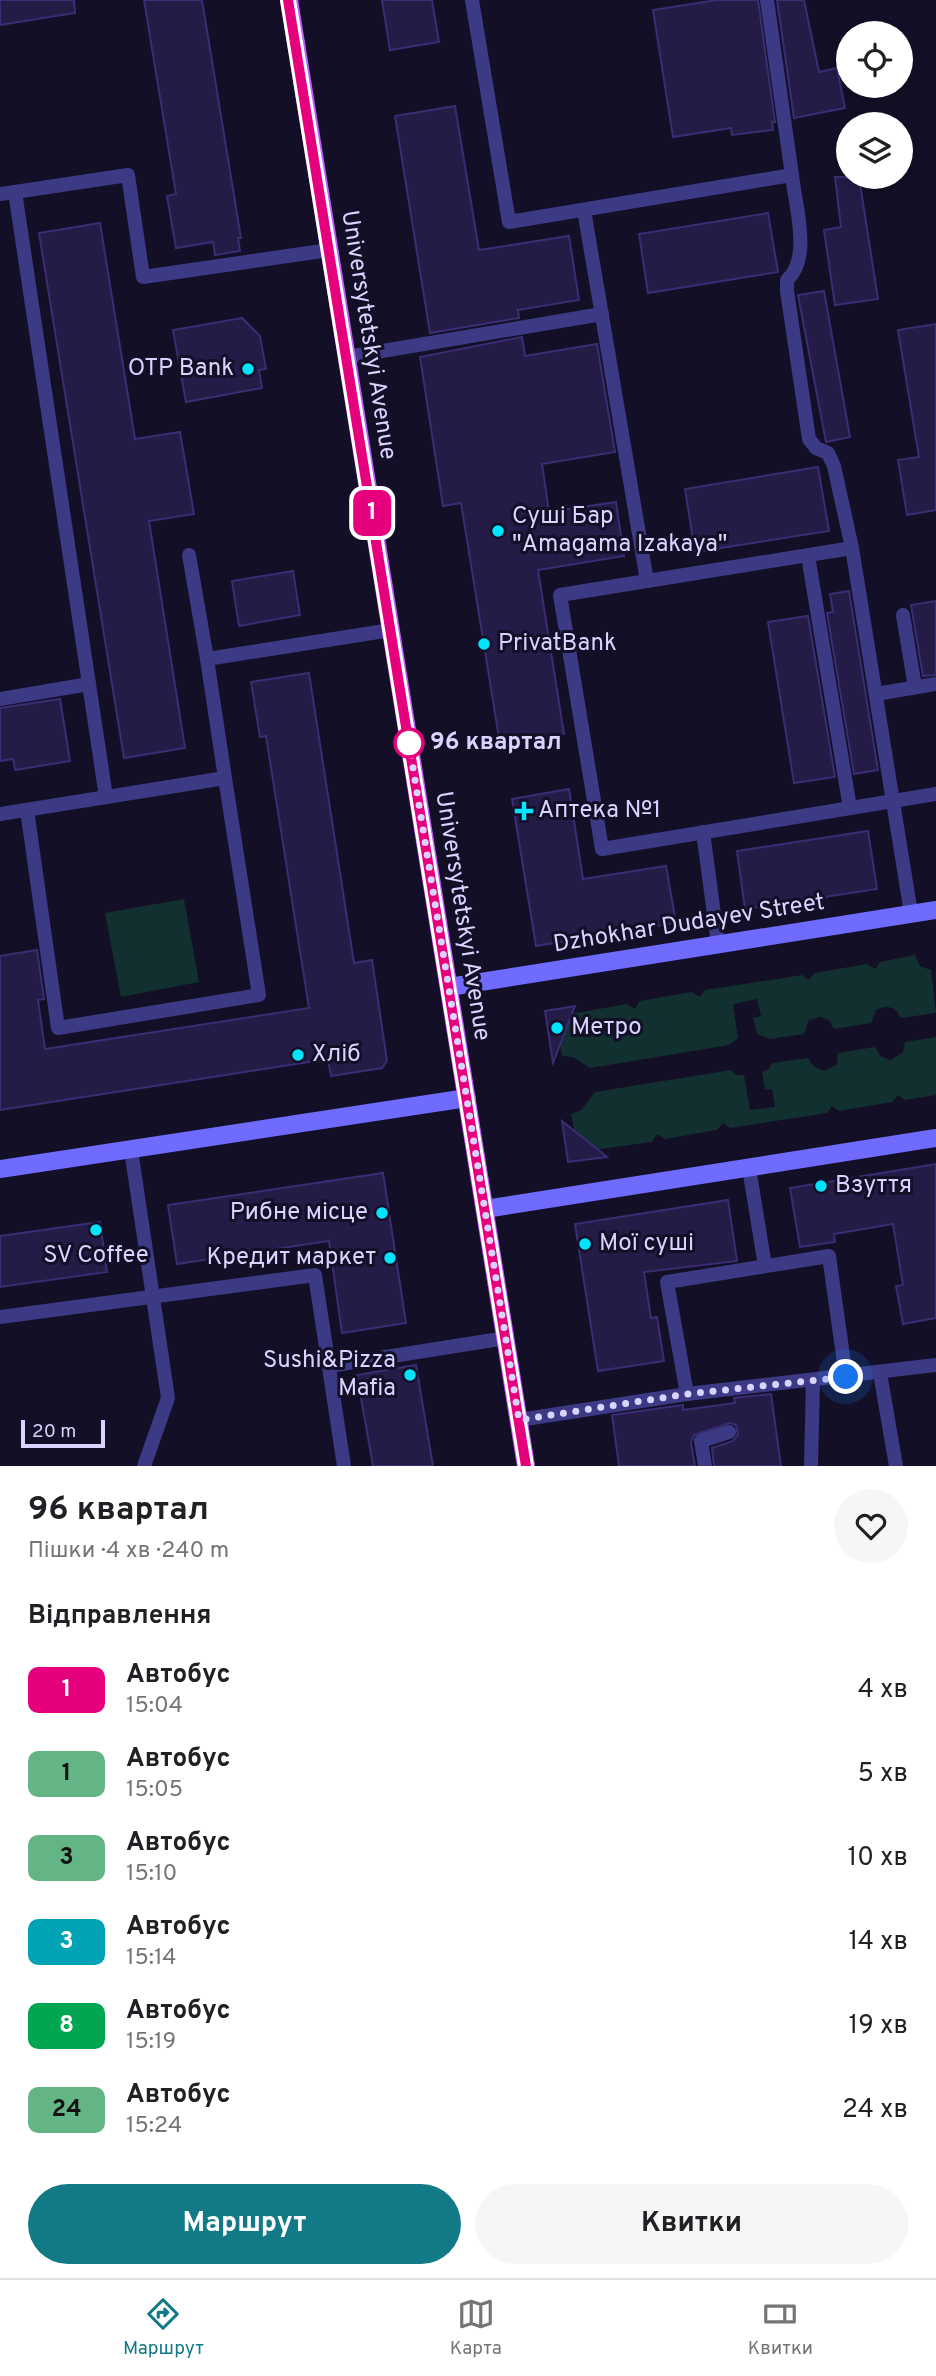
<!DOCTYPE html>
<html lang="uk">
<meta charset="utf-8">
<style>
body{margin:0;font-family:Overpass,sans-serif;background:#f6f6f6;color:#202124;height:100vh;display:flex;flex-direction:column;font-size:26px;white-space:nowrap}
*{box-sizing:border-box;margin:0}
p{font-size:23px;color:#757577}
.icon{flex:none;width:38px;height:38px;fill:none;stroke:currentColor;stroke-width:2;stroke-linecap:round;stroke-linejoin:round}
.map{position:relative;height:1466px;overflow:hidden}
.sheet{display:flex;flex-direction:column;background:#fff;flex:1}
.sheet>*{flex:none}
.badge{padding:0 14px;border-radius:10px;font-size:24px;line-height:46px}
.tools{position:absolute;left:836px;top:21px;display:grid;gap:14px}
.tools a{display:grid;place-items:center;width:77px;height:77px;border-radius:50%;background:#fff;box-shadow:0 4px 10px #0003;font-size:35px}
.scale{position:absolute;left:21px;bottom:18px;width:84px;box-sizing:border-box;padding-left:7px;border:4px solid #d9d4ff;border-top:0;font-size:19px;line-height:24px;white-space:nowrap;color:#d9d4ff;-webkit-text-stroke:5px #130f26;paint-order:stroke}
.you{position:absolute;width:35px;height:35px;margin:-18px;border:5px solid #fff;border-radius:50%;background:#1a73e8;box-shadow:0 0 0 10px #1a73e833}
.map>.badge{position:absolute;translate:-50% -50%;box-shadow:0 0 0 4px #fff}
h2{padding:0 28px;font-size:26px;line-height:63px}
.round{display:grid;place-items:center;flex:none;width:74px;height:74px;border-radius:37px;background:#f6f6f6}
.overview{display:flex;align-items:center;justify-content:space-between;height:119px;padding:0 28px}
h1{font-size:33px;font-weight:700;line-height:52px}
.button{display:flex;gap:14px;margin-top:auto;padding:14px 28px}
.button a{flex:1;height:80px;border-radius:42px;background:#127987;color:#fff;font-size:28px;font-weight:700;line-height:80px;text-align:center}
.button a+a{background:#f6f6f6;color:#202124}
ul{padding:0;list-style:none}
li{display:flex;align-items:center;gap:21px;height:84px;padding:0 28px}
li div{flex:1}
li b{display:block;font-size:26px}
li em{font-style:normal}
li .badge{min-width:77px;font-weight:700;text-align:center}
.dock{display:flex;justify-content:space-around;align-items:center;height:98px;border-top:2px solid #e0e0e0;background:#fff;font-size:19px;color:#757577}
.dock a{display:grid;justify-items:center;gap:4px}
.dock .on{color:#127987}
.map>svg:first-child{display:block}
.green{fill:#12302f}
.building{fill:#241b47;stroke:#3b2d73;stroke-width:2}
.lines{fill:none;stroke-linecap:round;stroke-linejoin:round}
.lane{stroke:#3d3a85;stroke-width:14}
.secondary{stroke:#6f6bff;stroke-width:18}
.primary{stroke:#c25bff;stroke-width:18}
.line-casing{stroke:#fff;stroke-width:16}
.line{stroke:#e6007e;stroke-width:10}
.walk{stroke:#d9d4ff;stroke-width:7;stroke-dasharray:0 12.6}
.poi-dot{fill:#00e5ff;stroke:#130f26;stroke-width:2.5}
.stop-dot{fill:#fff;stroke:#e6007e;stroke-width:3.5}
.labels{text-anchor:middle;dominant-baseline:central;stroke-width:6;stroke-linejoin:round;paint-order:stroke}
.street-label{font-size:24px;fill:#d9d4ff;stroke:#130f26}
.poi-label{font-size:24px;fill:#d9d4ff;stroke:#130f26;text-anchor:start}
.stop-label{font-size:24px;font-weight:bold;fill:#d9d4ff;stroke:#130f26;text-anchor:start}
</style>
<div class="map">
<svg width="936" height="1466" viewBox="0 0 936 1466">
<rect width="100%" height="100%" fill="#130f26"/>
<g class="green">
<path d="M184,899l15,83 -78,15 -16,-84z"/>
<path d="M915,955l5,11 11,4 5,43 -35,5c-5,-11 -14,-14 -25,-8l-5,13 -37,6 -5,-9 -9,-3 -11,3 -5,14 -34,5 -13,-5 -4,-16 8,-2 -4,-17 -24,5 5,34 -9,7 -139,23 -17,-11 -11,-1 -4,-21 12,-21 57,-10 8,5 5,-8 52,-9 8,5 5,-7 97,-15 7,5 5,-7 53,-9 8,5 5,-7z"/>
<path d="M936,1037v58l-31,5 -7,-5 -6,7 -53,9 -7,-5 -5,7 -97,15 -7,-5 -6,7 -52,9 -8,-5 -5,8 -59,8 -3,-7 -15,-9 -4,-20 10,-4 14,-18 136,-22 5,5h8l6,35 25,-3 -3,-18 -7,1 -3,-18 7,-3 3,-6 36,-5 6,9 10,4 13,-7 1,-11 37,-6 5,9 10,4 13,-8 2,-10z"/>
</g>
<g class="building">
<path d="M0,0h74l1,13 -75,12z"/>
<path d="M144,0h58l39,238h-3l2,13 -25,4 -2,-13 -37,6 -9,-52 9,-2z"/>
<path d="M382,0h50l7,42 -49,8z"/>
<path d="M717,0h41l17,122h-3l1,8 -41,5 -1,-7 -58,9 -20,-127z"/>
<path d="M777,0h27l15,72 18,-4 8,40 -51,10z"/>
<path d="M455,106l24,144 90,-14 10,64 -61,10 1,8 -89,15 -35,-217z"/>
<path d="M835,177h24l19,122 -43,6 -11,-75 17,-3z"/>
<path d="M768,213l10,59 -130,21 -9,-59z"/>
<path d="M100,223l35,216 45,-7 14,82 -45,7 36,227 -61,10 -85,-525z"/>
<path d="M824,291l26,146 -24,5 -28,-147z"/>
<path d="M242,318l18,18 6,33 -7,1 3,18 -76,14 -13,-72z"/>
<path d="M936,324v186l-29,5 -9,-55 21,-3 -21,-127z"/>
<path d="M522,337l3,19 72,-12 18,108 -73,12 7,48 67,-10 8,54 -86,14 26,164 -64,10 -39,-241 -18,3 -23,-149z"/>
<path d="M818,467l11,64 -134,21 -10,-63z"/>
<path d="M293,571l7,44 -61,11 -7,-45z"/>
<path d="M849,591l29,179 -24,4 -27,-161 6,-1 -3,-18z"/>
<path d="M936,601v74l-13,1 -12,-71z"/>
<path d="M808,616l27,161 -41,6 -26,-161z"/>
<path d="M309,673l45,290 18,-3 15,101 -5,7 -51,8 -3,-17 -328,51v-154l37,-6 7,49 -6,1 7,49 264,-41 -43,-272 -6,1 -9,-55z"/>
<path d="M60,699l10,62 -55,9 -2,-11 -13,2v-53z"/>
<path d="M569,789l14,90 83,-13 10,57 -140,23 -24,-147z"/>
<path d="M868,831l9,58 -132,20 -8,-58z"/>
<path d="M575,1006l-22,57 -8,-52z"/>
<path d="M562,1121l45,36 -39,5z"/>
<path d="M936,1164v154l-33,6 -7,-38 7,-1 -10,-61 -59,10 1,8 -35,5 -10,-59z"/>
<path d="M383,1173l23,150 -64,10 -13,-92 -152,23 -9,-59z"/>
<path d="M728,1200l9,61 -93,11 7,46 6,-1 7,44 -66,10 -23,-147z"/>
<path d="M100,1222l7,50 -107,15v-51z"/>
<path d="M416,1365l17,101h-60l-16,-91z"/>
<path d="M771,1394l10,72h-67l-2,-18 21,-7 5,-6 -2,-10 -6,-2 -36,12 -3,8 4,23h-76l-7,-51 71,-10v5l52,-7 -1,-5z"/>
</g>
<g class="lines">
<g class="lane">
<path d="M472,0l37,222 283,-47c3,30 20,83 -5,105v11l22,148 7,9 12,5 6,13 18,82 59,365"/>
<path d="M767,0l25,175"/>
<path d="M0,194l15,-2"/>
<path d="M584,210l63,371"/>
<path d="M347,357l255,-43"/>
<path d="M852,548l-292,47 42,254 334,-55"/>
<path d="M189,555l18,104"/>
<path d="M808,556l42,252"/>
<path d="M903,615l12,72"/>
<path d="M876,694l60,-10"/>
<path d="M0,699l89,-15"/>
<path d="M106,797l-91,-605 113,-17 15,102 186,-27"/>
<path d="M27,810l31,218 201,-33 -34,-217"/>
<path d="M0,814l225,-36 -18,-119 184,-29"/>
<path d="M703,832l15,112"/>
<path d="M131,1150l37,248 -24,68"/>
<path d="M749,1168l16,98"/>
<path d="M0,1317l315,-42 29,191"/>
<path d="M329,1366l177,-28"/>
<path d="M880,1373l16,93"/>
<path d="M687,1394l-20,-112 162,-26 17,121"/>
<path d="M519,1420l168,-26 249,-29"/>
<path d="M705,1466l-4,-25 28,-9"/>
<path d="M811,1466l2,-85"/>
</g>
<g class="secondary">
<path d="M449,987l487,-77"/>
<path d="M0,1169l467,-71"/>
<path d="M485,1209l451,-71"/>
</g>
<path class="primary" d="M289,0l237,1466"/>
</g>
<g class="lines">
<defs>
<path id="line" d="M288,0l238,1466"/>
</defs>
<use href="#line" class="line-casing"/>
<use href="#line" class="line"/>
<path class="walk" d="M409,743l110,677 168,-26 159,-17"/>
</g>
<g class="poi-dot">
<circle cx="248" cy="369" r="7"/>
<circle cx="498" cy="531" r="7"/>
<circle cx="484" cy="644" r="7"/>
<path d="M520.5 800.5h7v7h7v7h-7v7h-7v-7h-7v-7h7z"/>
<circle cx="557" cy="1028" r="7"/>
<circle cx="298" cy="1055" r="7"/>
<circle cx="821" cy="1186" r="7"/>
<circle cx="382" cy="1213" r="7"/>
<circle cx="96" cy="1230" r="7"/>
<circle cx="585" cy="1244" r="7"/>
<circle cx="390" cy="1258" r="7"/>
<circle cx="410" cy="1375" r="7"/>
</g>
<circle class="stop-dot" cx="409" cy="743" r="14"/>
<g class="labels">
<g class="street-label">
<text transform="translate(368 335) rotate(81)">Universytetskyi Avenue</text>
<text transform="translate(462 916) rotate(81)">Universytetskyi Avenue</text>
<text transform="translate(689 924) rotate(-9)">Dzhokhar Dudayev Street</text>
</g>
<g class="poi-label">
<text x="234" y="369" text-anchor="end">OTP Bank</text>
<text x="512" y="517">Суші Бар<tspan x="512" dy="28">"Amagama Izakaya"</tspan></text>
<text x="498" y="644">PrivatBank</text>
<text x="538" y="811">Аптека №1</text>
<text x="571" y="1028">Метро</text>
<text x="312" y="1055">Хліб</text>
<text x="835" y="1186">Взуття</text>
<text x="368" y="1213" text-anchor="end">Рибне місце</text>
<text x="599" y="1244">Мої суші</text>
<text x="96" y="1256" text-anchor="middle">SV Coffee</text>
<text x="376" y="1258" text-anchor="end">Кредит маркет</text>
<text x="396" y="1361" text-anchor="end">Sushi&amp;Pizza<tspan x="396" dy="28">Mafia</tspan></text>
</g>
<g class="stop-label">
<text x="430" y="743">96 квартал</text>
</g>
</g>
</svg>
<div class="tools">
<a><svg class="icon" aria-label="locate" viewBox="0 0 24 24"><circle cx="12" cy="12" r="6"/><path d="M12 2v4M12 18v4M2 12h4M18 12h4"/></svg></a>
<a><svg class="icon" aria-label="layers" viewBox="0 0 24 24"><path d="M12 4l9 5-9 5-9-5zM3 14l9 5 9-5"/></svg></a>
</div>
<div class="scale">20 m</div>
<div class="you" style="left:846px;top:1377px"></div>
<b class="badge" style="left:372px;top:513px;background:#e6007e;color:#fff">1</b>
</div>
<section class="sheet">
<div class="overview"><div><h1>96 квартал</h1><p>Пішки · 4 хв · 240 m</p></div><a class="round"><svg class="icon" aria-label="heart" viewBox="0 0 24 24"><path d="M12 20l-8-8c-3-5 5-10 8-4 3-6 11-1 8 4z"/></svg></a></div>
<h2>Відправлення</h2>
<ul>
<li><span class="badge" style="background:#e6007e;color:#fff">1</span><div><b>Автобус</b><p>15:04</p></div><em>4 хв</em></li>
<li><span class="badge" style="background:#64b586;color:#111">1</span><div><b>Автобус</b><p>15:05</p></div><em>5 хв</em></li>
<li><span class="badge" style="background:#64b586;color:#111">3</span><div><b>Автобус</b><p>15:10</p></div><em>10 хв</em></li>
<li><span class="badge" style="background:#00a3b4;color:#fff">3</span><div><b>Автобус</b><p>15:14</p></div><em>14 хв</em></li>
<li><span class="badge" style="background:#00a651;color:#fff">8</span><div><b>Автобус</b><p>15:19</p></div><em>19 хв</em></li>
<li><span class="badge" style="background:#64b586;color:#111">24</span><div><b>Автобус</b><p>15:24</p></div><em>24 хв</em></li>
</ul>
<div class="button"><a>Маршрут</a><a>Квитки</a></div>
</section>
<nav class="dock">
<a class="on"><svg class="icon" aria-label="directions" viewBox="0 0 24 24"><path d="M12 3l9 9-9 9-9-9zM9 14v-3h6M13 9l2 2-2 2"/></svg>Маршрут</a>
<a><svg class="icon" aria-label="map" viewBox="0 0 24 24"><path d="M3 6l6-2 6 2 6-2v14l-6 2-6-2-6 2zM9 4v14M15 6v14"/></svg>Карта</a>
<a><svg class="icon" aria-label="tickets" viewBox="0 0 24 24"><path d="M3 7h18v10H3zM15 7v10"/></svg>Квитки</a>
</nav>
